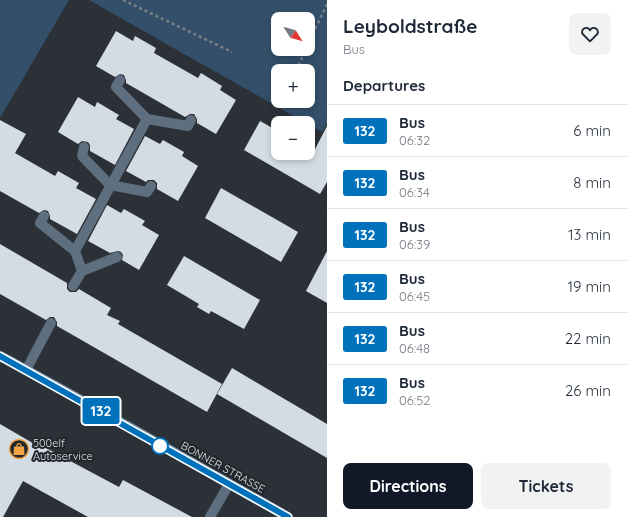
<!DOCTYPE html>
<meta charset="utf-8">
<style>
body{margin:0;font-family:Quicksand,sans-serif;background:#f2f2f3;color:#1f2937;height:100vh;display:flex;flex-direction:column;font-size:15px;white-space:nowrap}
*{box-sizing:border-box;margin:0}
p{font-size:13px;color:#747a83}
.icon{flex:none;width:22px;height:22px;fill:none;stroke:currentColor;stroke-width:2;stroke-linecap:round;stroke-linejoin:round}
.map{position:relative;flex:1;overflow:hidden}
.drawer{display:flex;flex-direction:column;background:#fff;width:300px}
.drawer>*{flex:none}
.badge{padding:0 8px;border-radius:3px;font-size:14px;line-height:26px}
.needle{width:26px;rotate:127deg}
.fabs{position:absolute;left:271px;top:12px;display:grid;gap:8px}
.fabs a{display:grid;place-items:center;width:44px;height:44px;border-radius:8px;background:#fff;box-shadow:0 2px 6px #0003;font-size:20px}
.map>.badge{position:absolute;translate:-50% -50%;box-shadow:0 0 0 2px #fff}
h2{padding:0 16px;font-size:15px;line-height:36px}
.round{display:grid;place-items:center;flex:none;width:42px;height:42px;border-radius:8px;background:#f2f2f3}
.headline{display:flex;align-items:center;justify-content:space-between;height:68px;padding:0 16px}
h1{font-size:19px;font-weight:800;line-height:30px}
.primary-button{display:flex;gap:8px;margin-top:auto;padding:8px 16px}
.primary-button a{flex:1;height:46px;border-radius:8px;background:#111827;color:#fff;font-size:16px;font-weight:800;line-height:46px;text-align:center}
.primary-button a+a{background:#f2f2f3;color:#1f2937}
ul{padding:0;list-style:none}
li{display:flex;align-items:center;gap:12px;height:52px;padding:0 16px;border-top:1px solid #e0e1e3}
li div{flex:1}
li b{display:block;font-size:15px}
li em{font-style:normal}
li .badge{min-width:44px;font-weight:700;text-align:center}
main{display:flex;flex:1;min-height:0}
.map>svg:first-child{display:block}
.green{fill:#334f6a;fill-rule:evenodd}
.building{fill:#d4dce3}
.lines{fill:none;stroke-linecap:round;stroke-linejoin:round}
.path{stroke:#7b8085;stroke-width:2.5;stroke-dasharray:3 3;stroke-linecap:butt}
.service{stroke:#5e6f7f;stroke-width:10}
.minor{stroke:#5e6f7f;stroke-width:10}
.secondary{stroke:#7792ac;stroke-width:10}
.line-casing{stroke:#fff;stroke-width:9}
.line{stroke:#0072bc;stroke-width:6}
.stop-dot{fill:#fff;stroke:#0072bc;stroke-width:2}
.labels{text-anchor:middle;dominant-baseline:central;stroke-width:4;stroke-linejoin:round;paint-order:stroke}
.poi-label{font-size:11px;fill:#e0e4e8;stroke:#21272c;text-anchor:start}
.street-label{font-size:11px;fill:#e0e4e8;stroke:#21272c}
</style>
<main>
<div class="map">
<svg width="327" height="517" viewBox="0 0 327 517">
<rect width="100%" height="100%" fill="#2b3137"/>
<g class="green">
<path d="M0,0h69l-69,118z"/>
<path d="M89,0h238v123l-5,9 -14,-8v-1h-2zM278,19h30v30h-30zM278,71h30v30h-30z"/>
</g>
<g class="building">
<path d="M116,31l17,10 2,-5 21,12 -2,5 44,25 3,-5 21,13 -2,4 16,10 -20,34 -19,-11v-4l-3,-5h-4l-5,3 -59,-34v-3l-2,-5 -4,-1 -5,3 -19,-11z"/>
<path d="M78,97l17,10 2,-5 22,13 -3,4 18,10 -19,36 -25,-14v-6l-2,-3 -6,-1 -4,3 -20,-12z"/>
<path d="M0,120l26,14 -11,19 40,23 3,-5 21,12 -3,5 20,11 -19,35 -27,-15v-3l-2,-5 -4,-1 -5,3 -39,-22z"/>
<path d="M260,121l18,10v22h35l14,-27v56l-7,12 -76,-44z"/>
<path d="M145,136l15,8 3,-4 21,12 -2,4 16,10 -20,35 -21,-12v-6l-3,-3h-6l-2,2 -20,-11z"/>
<path d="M221,188l77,44 -17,30 -76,-44z"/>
<path d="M107,205l14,8 3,-4 21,12 -3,4 17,10 -20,35 -17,-10 1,-5 -2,-3 -3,-1 -8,2 -22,-12z"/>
<path d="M0,244l67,39v6l3,3h6l3,-3 32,19 -4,7 13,6 -2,3 104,60 -15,28 -150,-86v-4l-3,-5h-4l-4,3 -46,-26z"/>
<path d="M327,251v52l-21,-12z"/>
<path d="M184,256l76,44 -16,29 -33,-18 -2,3 -12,-7 2,-3 -32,-19z"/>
<path d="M232,368l95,56v34l-110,-64z"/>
<path d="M0,424l43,25 1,-2 75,40 4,-7 69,37h-104l-65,-36 -20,36h-3z"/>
</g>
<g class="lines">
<g class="path">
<path d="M123,0l109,52"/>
<path d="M308,45l19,-41"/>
<path d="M296,71l10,-22"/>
</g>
<g class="service">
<path d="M120,80l-4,7 31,32 41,7 3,-6"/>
<path d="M84,147l-2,9 28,29 37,7 4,-6"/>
<path d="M44,216l-4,7 35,28"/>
<path d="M82,271l35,-14"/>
<path d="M73,286l9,-15 -7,-20 72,-132"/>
<path d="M26,370l25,-47"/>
</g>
<path class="minor" d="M210,517l19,-33"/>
<path class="secondary" d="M0,356c97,52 192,107 288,161"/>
</g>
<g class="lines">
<defs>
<path id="line" d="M0,356c96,53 192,107 288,161"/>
</defs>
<use href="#line" class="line-casing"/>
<use href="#line" class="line"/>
</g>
<defs>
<symbol id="shop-ring" viewBox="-11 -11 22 22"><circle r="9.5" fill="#21272c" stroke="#f3a443" stroke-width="1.5"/><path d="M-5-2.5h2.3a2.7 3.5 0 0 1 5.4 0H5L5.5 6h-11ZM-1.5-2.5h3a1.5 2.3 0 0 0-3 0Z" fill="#f3a443"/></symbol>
</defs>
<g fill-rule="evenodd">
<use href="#shop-ring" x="8" y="438" width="22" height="22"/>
</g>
<circle class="stop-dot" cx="160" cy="446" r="8"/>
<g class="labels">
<g class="poi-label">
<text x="33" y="443">500elf<tspan x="33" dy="13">Autoservice</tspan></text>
</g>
<g class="street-label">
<text transform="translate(223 467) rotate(29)">BONNER STRASSE</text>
</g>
</g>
</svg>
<div class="fabs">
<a><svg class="needle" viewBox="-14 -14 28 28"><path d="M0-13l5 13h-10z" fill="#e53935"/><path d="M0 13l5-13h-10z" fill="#747a83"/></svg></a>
<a>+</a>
<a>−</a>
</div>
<b class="badge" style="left:101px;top:411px;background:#0072bc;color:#fff">132</b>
</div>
<section class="drawer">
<div class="headline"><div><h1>Leyboldstraße</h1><p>Bus</p></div><a class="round"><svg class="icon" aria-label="heart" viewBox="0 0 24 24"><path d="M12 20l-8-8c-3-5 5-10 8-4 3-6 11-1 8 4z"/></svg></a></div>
<h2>Departures</h2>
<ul>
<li><span class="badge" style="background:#0072bc;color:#fff">132</span><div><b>Bus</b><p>06:32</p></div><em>6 min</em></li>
<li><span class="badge" style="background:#0072bc;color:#fff">132</span><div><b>Bus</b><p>06:34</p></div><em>8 min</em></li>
<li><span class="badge" style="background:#0072bc;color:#fff">132</span><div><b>Bus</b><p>06:39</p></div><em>13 min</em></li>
<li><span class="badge" style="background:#0072bc;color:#fff">132</span><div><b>Bus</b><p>06:45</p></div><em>19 min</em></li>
<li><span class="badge" style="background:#0072bc;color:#fff">132</span><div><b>Bus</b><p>06:48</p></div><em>22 min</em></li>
<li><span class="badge" style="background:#0072bc;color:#fff">132</span><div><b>Bus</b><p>06:52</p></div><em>26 min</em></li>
</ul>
<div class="primary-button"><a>Directions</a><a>Tickets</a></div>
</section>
</main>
